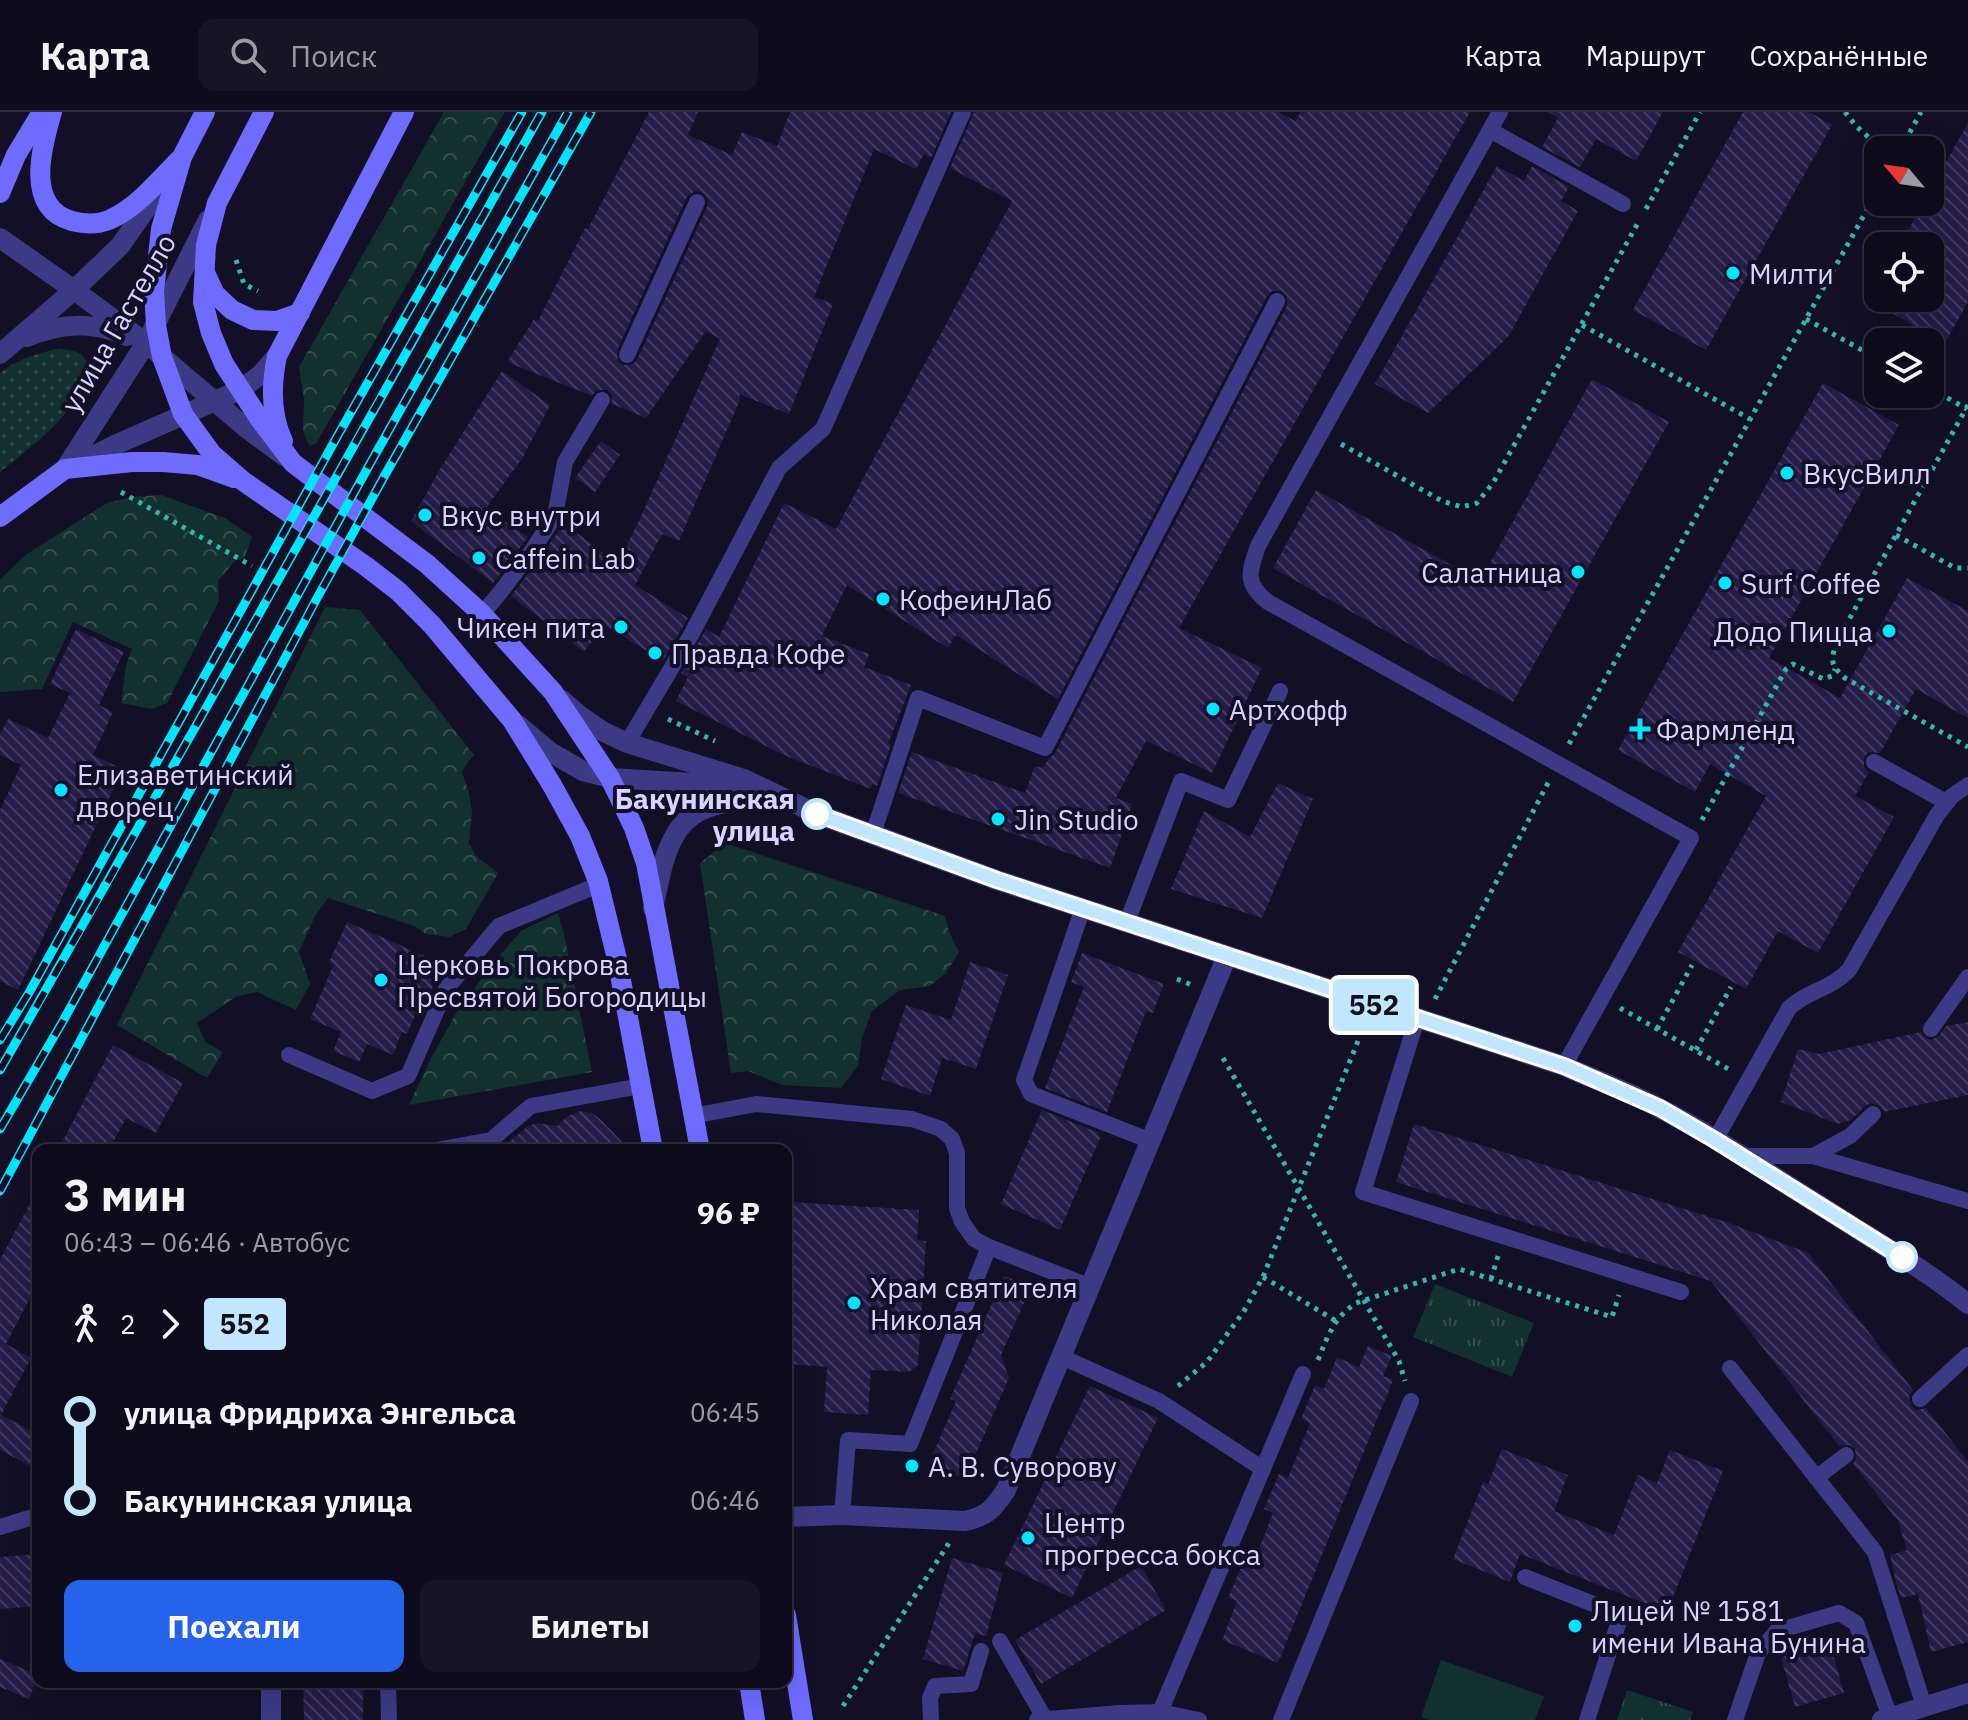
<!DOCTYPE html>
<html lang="ru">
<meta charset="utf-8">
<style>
body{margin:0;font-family:"IBM Plex Sans",sans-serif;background:#171425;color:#f1f3f6;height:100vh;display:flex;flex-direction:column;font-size:30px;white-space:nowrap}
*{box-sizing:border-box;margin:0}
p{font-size:26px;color:#9b9ba3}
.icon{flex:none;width:44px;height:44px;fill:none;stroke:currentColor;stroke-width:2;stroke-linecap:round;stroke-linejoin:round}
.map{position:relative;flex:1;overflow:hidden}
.side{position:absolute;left:32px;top:1032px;width:760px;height:544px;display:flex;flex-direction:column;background:#0e0b1c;border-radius:16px;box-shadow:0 8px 32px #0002,0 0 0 2px #2e2b3b}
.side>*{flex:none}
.badge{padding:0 16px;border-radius:6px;font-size:28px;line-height:52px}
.needle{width:52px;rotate:299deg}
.buttons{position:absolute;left:1864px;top:24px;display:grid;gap:16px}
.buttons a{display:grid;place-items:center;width:80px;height:80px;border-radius:16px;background:#0e0b1c;box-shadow:0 8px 32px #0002,0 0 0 2px #2e2b3b;font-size:40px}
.map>.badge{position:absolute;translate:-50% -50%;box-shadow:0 0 0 4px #fff}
.legs{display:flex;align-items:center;gap:12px;height:88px;padding:0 32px;font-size:26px}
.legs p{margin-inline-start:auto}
.head{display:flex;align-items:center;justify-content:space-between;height:136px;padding:0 32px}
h1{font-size:44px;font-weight:800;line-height:60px}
.cta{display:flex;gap:16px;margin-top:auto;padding:16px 32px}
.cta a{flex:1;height:92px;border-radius:16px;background:#2563eb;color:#fff;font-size:32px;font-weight:800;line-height:92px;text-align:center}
.cta a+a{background:#171425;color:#f1f3f6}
ul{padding:0 32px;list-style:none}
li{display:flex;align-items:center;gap:28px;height:88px;font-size:30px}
li i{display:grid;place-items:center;width:12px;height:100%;margin:0 10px;background:currentColor}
li i::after{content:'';width:20px;height:20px;margin:-10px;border:6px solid;border-radius:50%;background:#0e0b1c}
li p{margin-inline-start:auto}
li:first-child i{background:linear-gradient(#0000 50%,currentColor 0)}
li:last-child i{background:linear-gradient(currentColor 50%,#0000 0)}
header{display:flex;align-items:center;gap:48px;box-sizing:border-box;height:112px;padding:0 40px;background:#0e0b1c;border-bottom:2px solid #2e2b3b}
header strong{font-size:38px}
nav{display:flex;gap:44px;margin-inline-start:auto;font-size:28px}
.search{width:560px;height:72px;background:#171425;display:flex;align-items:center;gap:20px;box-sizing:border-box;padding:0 28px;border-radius:16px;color:#9b9ba3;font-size:30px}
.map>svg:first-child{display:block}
.grass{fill:url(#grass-dots)}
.forest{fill:url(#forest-crowns)}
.park{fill:url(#park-tufts)}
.garden{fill:#12302f}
.building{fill:url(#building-back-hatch);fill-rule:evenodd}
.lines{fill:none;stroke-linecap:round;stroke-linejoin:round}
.path{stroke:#2fb8b0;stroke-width:5;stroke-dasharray:4 6;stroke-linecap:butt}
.service{stroke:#3d3a85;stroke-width:16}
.minor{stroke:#3d3a85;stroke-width:20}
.tertiary{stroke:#3d3a85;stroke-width:20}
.secondary{stroke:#6f6bff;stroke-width:20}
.rail-casing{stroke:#00e5ff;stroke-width:9}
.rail{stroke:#130f26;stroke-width:6;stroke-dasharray:18;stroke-linecap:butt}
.line-1-casing{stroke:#fff;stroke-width:18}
.line-1{stroke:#c2e6ff;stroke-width:12}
.poi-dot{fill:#00e5ff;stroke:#130f26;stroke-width:3}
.stop-1-dot{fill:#fff;stroke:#c2e6ff;stroke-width:4}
.labels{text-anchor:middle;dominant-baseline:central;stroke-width:8;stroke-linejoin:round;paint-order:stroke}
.poi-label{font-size:28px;fill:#d9d4ff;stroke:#130f26;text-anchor:start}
.street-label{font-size:28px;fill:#d9d4ff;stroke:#130f26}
.stop-label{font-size:28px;font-weight:bold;fill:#d9d4ff;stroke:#130f26;text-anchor:end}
</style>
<header>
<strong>Карта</strong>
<div class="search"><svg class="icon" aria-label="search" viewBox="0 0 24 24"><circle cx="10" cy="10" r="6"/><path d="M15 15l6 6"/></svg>Поиск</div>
<nav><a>Карта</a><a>Маршрут</a><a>Сохранённые</a></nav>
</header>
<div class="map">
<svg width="1968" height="1608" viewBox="0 0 1968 1608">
<defs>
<pattern id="grass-dots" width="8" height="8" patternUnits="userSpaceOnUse" patternTransform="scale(2)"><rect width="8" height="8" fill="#12302f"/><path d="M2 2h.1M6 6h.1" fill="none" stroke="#344d4e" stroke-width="1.8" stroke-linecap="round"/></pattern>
<pattern id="forest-crowns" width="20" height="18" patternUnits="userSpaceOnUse" patternTransform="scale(2)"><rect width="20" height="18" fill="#12302f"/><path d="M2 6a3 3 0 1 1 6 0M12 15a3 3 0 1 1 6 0" fill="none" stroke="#344d4e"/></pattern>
<pattern id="park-tufts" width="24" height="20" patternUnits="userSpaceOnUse" patternTransform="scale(2)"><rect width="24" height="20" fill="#12302f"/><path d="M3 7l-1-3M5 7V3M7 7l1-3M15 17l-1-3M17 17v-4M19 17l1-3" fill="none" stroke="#344d4e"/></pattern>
<pattern id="building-back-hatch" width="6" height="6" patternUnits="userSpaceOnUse" patternTransform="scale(2)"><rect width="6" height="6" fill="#241b47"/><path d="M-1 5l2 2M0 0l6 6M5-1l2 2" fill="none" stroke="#433b63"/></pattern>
</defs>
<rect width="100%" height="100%" fill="#130f26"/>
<path class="grass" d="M56,237c15,1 24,0 32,15 -6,48 -54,80 -88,108v-99c16,-13 36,-19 56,-24z"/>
<g class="forest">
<path d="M444,0h61l-189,332 -7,1 -6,-14 1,-31 -5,-33z"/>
<path d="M161,383l64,23 27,19 -8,22 -8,1 -18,21 1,20 -52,102 -15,6 -31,-6 5,-38 6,-16 -59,-27 -31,67 -42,3v-113l27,-25 80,-51 25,-6z"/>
<path d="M325,495l35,3 114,145 -7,8 -5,9 7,21 3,19 -3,31 7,13 22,17 -32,56 -17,8 -23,-3 -12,-8 -86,-28 -13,18 -16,36 11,32 -14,26 -39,-18 -20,4 -40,27 8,19 18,10 -16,26 -90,-53z"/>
<path d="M725,731l220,73 4,16 10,20 -13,21 -16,13 -30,4 -28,21 -10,27 -4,28 -17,22 -59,-3 -34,-14 -17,2 -31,-210z"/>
<path d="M558,801l6,21 28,138 -183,33 22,-47 27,-48 37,-49 26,-30z"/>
</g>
<g class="park">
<path d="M1435,1172l99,39 -22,54 -99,-40z"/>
<path d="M1627,1578l66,22 -3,8h-73z"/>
</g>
<path class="garden" d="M1441,1548l103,36 -9,24h-106l-8,-3z"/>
<g class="building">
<path d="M649,0h49l-10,23 44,20 10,-23 35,14 13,-34h161l-20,46 -7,-4 -8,15 -42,-20 -60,148 19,7 -44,110 -50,-20 1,6 -61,141 -17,-7 -27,51 53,33 -25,43 -59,-36 -20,27 -73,-56 29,-38 24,-35 53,41 21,-41 82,-184 -14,-8 -60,87 -34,-14v-9l-5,-5h-10l-5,6 -85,-34 27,-43 4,2 47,-93 3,1zM695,79l6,1 4,3 3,5 -1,7 -70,153 -4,4 -10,1 -5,-4 -1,-11 70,-153z"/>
<path d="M974,0h304l17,9 6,-9h169l-291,516 83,40 -50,105 -66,-32 -30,57 16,6 -22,64 -212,-75 14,-41 113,41 10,-27 8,2 6,-10 6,-5 232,-447v-10l-6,-5h-9l-5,5 -209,403 -102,-64 -8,13 -101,-63 -25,51 47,18 -5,13 47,18 -23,59 3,1 -14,41 -5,-2 -1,5 -85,-33 -110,-55 12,-24 -7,-4 25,-44 13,8 65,-134 52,26 176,-328 -62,-33z"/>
<path d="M1548,0h115l-27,49 -40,-22 -16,28 -38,-20 16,-29z"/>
<path d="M1743,0h66l23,13 -126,225 -73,-40z"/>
<path d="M1968,11v179l-23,41 -80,-45h65v-52h-31l25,-44h6v-11z"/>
<path d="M1497,54l27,15 8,-15 37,21 -8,14 17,10 -70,126 -80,76 -53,-29z"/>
<path d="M502,259l48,34 -28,54 -36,49 42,29 -35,46 -82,-62 29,-52z"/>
<path d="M1592,267l77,43 -156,280 -240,-134 43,-78 164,91z"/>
<path d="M1823,271l76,42 -130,233 71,40 67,-120 61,33v107l-52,-29 -36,64 -11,-1 -5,5v10l5,5 -14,24 39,21 -76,136 -40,-22 -32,58 -68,-37 88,-156 -56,-32 -15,28 -77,-42z"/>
<path d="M601,329l19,14 -25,37 -20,-14z"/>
<path d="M76,517l48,23 -25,53 14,7 -20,43 30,14 -105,221 -18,-9v-171l21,-45 -21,-10v-20l8,-16 40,19 22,-45 -20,-9z"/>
<path d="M1278,671l35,16 -51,119 -91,-29 33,-78 46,26z"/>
<path d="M347,810l96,42 -18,40 -4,-2 -14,32 -5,-2 -9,23 -26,-11 -8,18 -26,-11 8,-19 -31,-13 24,-55 -5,-2z"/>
<path d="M1082,841l82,31 -11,29 -7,-2 -39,101 -62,-24 39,-101 -13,-5z"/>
<path d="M970,850l38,13 -32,94 -34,-11 -12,38 -49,-17 25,-74 45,15z"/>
<path d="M1968,910v73l-84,17 -4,-6 -9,-3 -6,3 -14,14 -13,4 -57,-22 17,-53 21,5 102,-22 3,5 7,3 8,-4 7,-10z"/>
<path d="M113,933l70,38 -27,50 -30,-15 -17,32h-51z"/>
<path d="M1042,998l57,23 -1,2 3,1 -41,94 -59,-26z"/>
<path d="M581,999l10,2 8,5 31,32h-131l29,-24 9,-3 20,3 11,-10z"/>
<path d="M1414,1012l315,99 79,30 105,137 -4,6 2,10 6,4 9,-2 42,54v180l-37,10 -13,-58 -17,4 -5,-16 -6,-27 17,-5 -9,-29 -45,-57 3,-6 -1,-9 -6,-4 -10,1 -128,-165 -315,-99z"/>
<path d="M38,1076v95l-32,61 25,14 -30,57 37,19v36l-38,-20v-190z"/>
<path d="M791,1090l128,8 -2,30 9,1 -8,124 -9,7 -38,-2 -3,45 -44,-3 3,-45 -41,-3v-137l3,1z"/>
<path d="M1004,1164l27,11 -30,68 8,23 -44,101 -36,-16 27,-62 -6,-2z"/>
<path d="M1368,1234l24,10 -9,20 10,4 -115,283 -56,-23 15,-39 -9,-3 16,-38 9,4 20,-51 -9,-4 15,-35 9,4 22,-55 -9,-4 14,-34 9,4 13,-32 22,10z"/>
<path d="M1090,1274l68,32 -86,180 -68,-33z"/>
<path d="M1502,1337l66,26 -14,36 60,24 24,-60 19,8 13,-33 53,21 -56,141 -147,-58 -10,28 -57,-23 30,-77 5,2z"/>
<path d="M38,1442v52l-38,3v-52z"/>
<path d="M952,1446l51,15 -17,63 -11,-3 -12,38 -40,-12z"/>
<path d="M1141,1454l25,44 -125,74 -26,-44z"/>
<path d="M1830,1531l14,50 -49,14 -14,-50z"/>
<path d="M0,1547l38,16 -9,24 -29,-12z"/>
<path d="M303,1570h60v38h-59z"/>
</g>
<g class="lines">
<g class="path">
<path d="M1845,0l11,14 27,24"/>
<path d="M1900,38l21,-38"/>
<path d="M1646,97l54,-97"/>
<path d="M236,148l8,24 14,7"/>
<path d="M1806,207l72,40"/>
<path d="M1582,213l168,94"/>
<path d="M1930,276l37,21"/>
<path d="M1968,293l-132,238c-5,18 -6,22 9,35l123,69"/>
<path d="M1341,332l101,57 20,6 15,-4 16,-20 146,-262"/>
<path d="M121,380l131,74"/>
<path d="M1896,423l59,33h13"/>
<path d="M668,607l47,22"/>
<path d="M1569,632l309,-554"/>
<path d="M1702,708l84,-151 7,-5 30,15 9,-3 3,-7"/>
<path d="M1177,867l15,6"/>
<path d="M1435,887l114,-218"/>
<path d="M1620,896l110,62"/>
<path d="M1657,917l35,-64"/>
<path d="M1696,938l35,-63"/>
<path d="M1223,946l176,303 6,20"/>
<path d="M1263,1165l73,44"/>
<path d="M1491,1167l7,-23"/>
<path d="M1318,1248c10,-25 16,-42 38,-57l103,-34 153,48 7,-22"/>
<path d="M1178,1274l29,-24 37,-51 19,-34 97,-241"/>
<path d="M843,1594l106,-163"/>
</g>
<g class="service">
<path d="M1500,0l-242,434c-9,26 -14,37 10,56l423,236 -127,228"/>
<path d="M1490,18l133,74"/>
<path d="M627,243l70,-153"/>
<path d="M482,502l17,-20 32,-42 24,-36 10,-54 37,-62"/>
<path d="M627,631l64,-108 88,-167 44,-39 140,-317"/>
<path d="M1874,650l72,40"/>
<path d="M873,722l45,-136 127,50 232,-447"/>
<path d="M1083,796l-59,172 7,14 120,47"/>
<path d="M1127,810l54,-141 47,19 52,-109"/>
<path d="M1417,907l-54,173 318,100"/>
<path d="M1931,917l37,-52"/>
<path d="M289,943l83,36 36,-15 38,-87 53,-63 99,-41"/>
<path d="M693,1004l63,-12 156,15 29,10 11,10 5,14v55l5,14 12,17 15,8 102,40"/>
<path d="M1715,1028l74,-132c19,-18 41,-18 60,-38l88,-155 15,-19 16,-11"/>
<path d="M436,1038l55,-10 40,-34 110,-20"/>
<path d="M1740,1044h73l155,45"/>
<path d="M1813,1044l37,-20 23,-22"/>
<path d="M1062,1245l97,44 104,68"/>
<path d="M1730,1256l145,184 49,154"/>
<path d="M1920,1287l48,-44"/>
<path d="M1816,1366l30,-23"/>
<path d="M842,1403l6,-75 62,4 79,-197"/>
<path d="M0,1415l36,-11 2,-3"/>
<path d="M1525,1465l96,38 -34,105"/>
<path d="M1000,1529l45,78"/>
<path d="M388,1570l1,38"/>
<path d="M1160,1600l143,-338"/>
<path d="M931,1608l-1,-22 5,-12 36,-2 10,-33"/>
<path d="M1037,1608l83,-7 40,-1 39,8"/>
<path d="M1281,1608l130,-319"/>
<path d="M1735,1608l23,-67 19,-22 62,-18 17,10 34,94"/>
</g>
<g class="minor">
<path d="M0,126l74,52"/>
<path d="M786,1405l56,-2 123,6c23,-5 28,-12 41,-31l221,-534"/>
<path d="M271,1570v38"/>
</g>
<g class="tertiary">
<path d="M74,178l72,53 100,85 38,28"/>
<path d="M27,225c34,-14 66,-16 100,-1"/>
<path d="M0,242l74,-64 46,-44 44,-63"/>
<path d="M69,356l46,-23 125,-55 20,-15 17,-19"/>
<path d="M65,357l81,-126 62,-123"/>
<path d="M562,588l17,15 23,16 25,12 117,36 73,35 180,66 567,186c32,14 65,26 95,42 56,28 108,65 162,98 49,32 101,61 147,98"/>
<path d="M518,613l32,27 33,19 27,7 100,6 24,4"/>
<path d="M653,796c6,-24 9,-51 22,-73 21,-38 70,-35 108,-33"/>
<path d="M1882,1608l86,-27"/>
</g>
<g class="secondary">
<path d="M52,0c-10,34 -28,96 20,109 13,3 24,4 37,-1 28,-12 49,-39 70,-60"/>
<path d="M205,0l-23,45 -21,72 -7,62 2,34 6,32 21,57 29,40 31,27 124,86 31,24 34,34 80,95 40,65 28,51 18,45 19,78 36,191"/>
<path d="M264,0l-47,91 -11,42 -3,57 8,31 13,31 35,54 34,45 134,101 55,50 71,78 57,86 24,50 12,35 54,287"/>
<path d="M0,81l16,-38 26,-43"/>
<path d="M206,163l9,19 17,16 21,10 24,1 23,-8"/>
<path d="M283,329c-13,-27 -12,-56 -6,-85l127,-244"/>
<path d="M0,405l65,-48 67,-7h31l35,3 36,13"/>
<path d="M786,1503l17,105"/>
<path d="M749,1570l6,38"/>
</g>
<defs>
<g id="rail">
<path d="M0,928l30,-49 308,-556 184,-323"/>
<path d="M0,958c183,-318 361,-639 542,-958"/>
<path d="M0,1017l63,-108 308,-559 197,-350"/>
<path d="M0,1079l316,-591 69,-125 206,-363"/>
</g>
</defs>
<use href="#rail" class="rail-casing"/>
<use href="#rail" class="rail"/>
</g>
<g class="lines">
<defs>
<path id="line-1" d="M817,702l180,66 567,186 96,42 55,32 187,117"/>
</defs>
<use href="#line-1" class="line-1-casing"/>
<use href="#line-1" class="line-1"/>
</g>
<g class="poi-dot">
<circle cx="1733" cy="161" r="8"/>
<circle cx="1787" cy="361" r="8"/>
<circle cx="425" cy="403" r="8"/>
<circle cx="479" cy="446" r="8"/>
<circle cx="1578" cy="460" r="8"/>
<circle cx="1725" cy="471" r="8"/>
<circle cx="883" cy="487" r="8"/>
<circle cx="621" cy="515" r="8"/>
<circle cx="1889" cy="519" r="8"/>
<circle cx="655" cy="541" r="8"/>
<circle cx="1213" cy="597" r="8"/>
<path d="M1636 605h8v8h8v8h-8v8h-8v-8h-8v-8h8z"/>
<circle cx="61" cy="678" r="8"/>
<circle cx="998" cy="707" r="8"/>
<circle cx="381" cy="868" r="8"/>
<circle cx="854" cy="1191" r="8"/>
<circle cx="912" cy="1354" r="8"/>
<circle cx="1028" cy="1426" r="8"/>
<circle cx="1575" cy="1514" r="8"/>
</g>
<g class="stop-1-dot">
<circle cx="817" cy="702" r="14"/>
<circle cx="1902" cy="1145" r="14"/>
</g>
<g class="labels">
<g class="poi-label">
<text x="1749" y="161">Милти</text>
<text x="1803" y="361">ВкусВилл</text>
<text x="441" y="403">Вкус внутри</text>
<text x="495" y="446">Caffein Lab</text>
<text x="1562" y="460" text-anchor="end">Салатница</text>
<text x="1741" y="471">Surf Coffee</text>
<text x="899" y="487">КофеинЛаб</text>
<text x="605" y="515" text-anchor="end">Чикен пита</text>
<text x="1873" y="519" text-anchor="end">Додо Пицца</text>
<text x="671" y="541">Правда Кофе</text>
<text x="1229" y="597">Артхофф</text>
<text x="1656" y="617">Фармленд</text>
<text x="77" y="662">Елизаветинский<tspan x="77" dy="32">дворец</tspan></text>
<text x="1014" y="707">Jin Studio</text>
<text x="397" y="852">Церковь Покрова<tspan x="397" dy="32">Пресвятой Богородицы</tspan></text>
<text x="870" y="1175">Храм святителя<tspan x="870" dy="32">Николая</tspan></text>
<text x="928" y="1354">А. В. Суворову</text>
<text x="1044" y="1410">Центр<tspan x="1044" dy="32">прогресса бокса</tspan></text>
<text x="1591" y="1498">Лицей № 1581<tspan x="1591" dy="32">имени Ивана Бунина</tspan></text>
</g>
<g class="street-label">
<text transform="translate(118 211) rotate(-60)">улица Гастелло</text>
</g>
<g class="stop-label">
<text x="795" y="686">Бакунинская<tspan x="795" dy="32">улица</tspan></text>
</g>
</g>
</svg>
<div class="buttons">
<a><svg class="needle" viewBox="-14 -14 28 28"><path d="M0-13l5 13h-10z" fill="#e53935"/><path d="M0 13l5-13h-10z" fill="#9b9ba3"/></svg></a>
<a><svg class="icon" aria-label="locate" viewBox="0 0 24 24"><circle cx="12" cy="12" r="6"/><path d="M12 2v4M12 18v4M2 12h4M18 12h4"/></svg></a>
<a><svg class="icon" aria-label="layers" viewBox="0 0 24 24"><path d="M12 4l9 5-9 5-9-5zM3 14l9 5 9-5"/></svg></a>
</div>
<b class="badge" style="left:1374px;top:893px;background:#c2e6ff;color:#111">552</b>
<section class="side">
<div class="head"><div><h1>3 мин</h1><p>06:43 – 06:46 · Автобус</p></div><b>96 ₽</b></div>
<div class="legs"><svg class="icon" aria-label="walk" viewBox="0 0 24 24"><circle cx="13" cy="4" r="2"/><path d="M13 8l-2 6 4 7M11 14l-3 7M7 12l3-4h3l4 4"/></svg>2<svg class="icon" aria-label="forward" viewBox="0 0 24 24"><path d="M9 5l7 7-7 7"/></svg><b class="badge" style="background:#c2e6ff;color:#111">552</b></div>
<ul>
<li><i style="color:#c2e6ff"></i><b>улица Фридриха Энгельса</b><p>06:45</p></li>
<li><i style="color:#c2e6ff"></i><b>Бакунинская улица</b><p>06:46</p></li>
</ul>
<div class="cta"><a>Поехали</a><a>Билеты</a></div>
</section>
</div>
